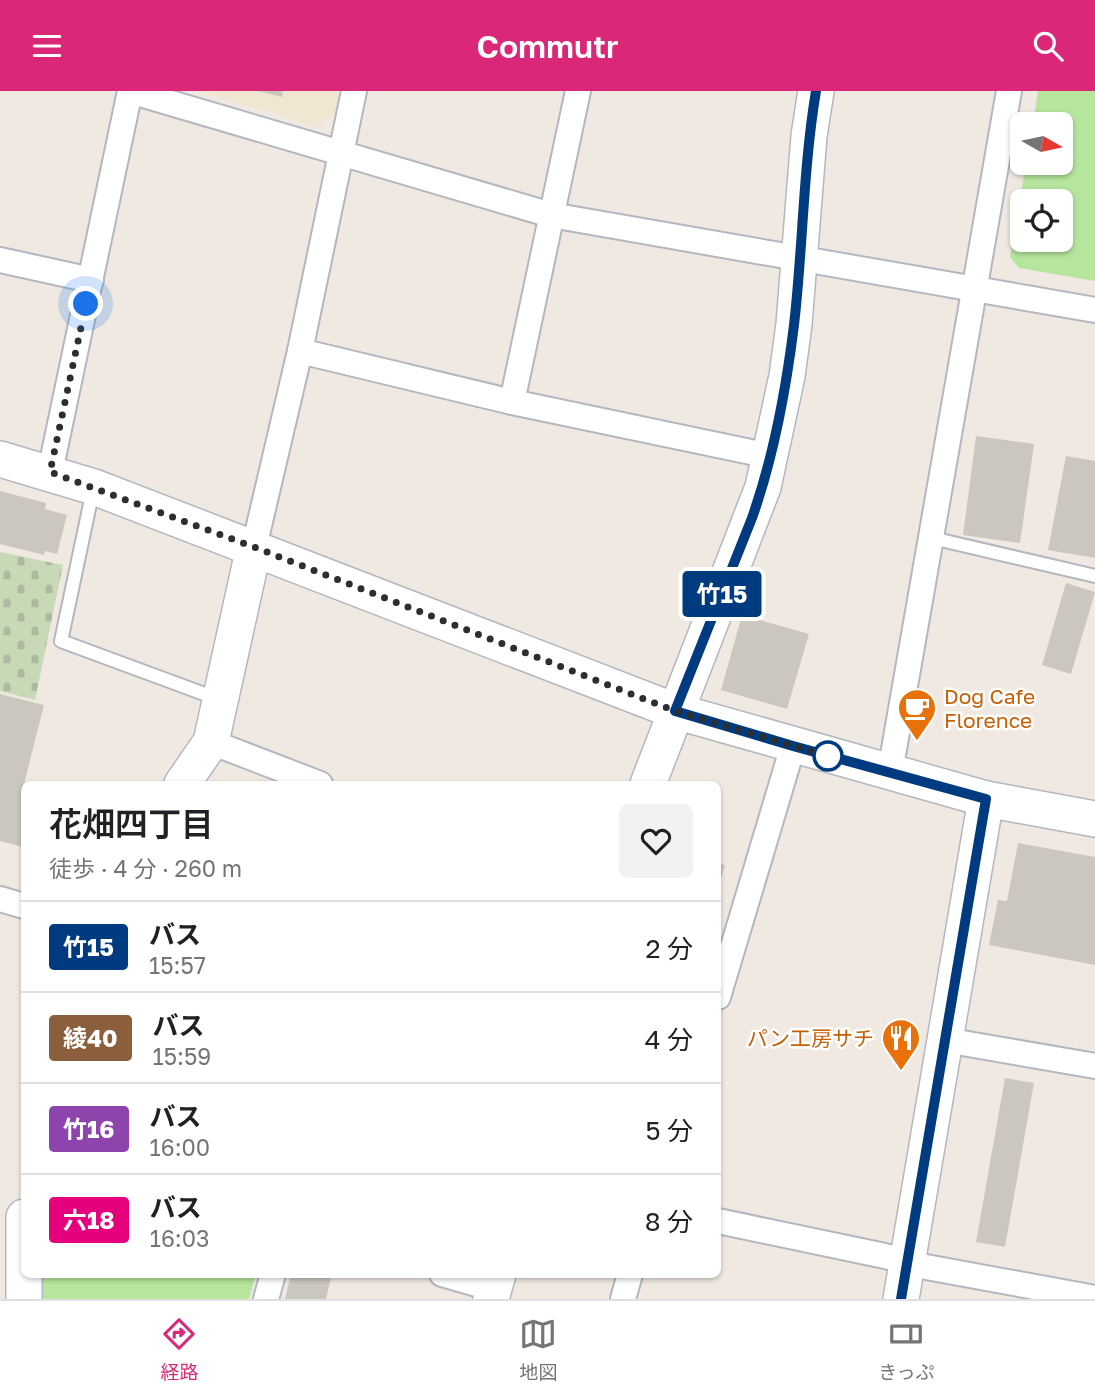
<!DOCTYPE html>
<html lang="ja">
<meta charset="utf-8">
<style>
body{margin:0;font-family:"Golos Text","Noto Sans JP",sans-serif;background:#f2f2f2;color:#202124;height:100vh;display:flex;flex-direction:column;font-size:26px;white-space:nowrap}
*{box-sizing:border-box;margin:0}
p{font-size:23px;color:#757577}
.icon{flex:none;width:38px;height:38px;fill:none;stroke:currentColor;stroke-width:2;stroke-linecap:round;stroke-linejoin:round}
.map{position:relative;flex:1;overflow:hidden}
.side{position:absolute;left:21px;top:690px;width:700px;height:497px;display:flex;flex-direction:column;background:#fff;border-radius:10px;box-shadow:0 2px 5px #0004}
.side>*{flex:none}
.badge{padding:0 14px;border-radius:5px;font-size:24px;line-height:46px}
.needle{width:46px;rotate:99deg}
.fabs{position:absolute;left:1010px;top:21px;display:grid;gap:14px}
.fabs a{display:grid;place-items:center;width:63px;height:63px;border-radius:10px;background:#fff;box-shadow:0 2px 5px #0004;font-size:35px}
.you{position:absolute;width:35px;height:35px;margin:-18px;border:5px solid #fff;border-radius:50%;background:#1a73e8;box-shadow:0 0 0 10px #1a73e833}
.map>.badge{position:absolute;translate:-50% -50%;box-shadow:0 0 0 4px #fff}
.round{display:grid;place-items:center;flex:none;width:74px;height:74px;border-radius:10px;background:#f2f2f2}
.headline{display:flex;align-items:center;justify-content:space-between;height:119px;padding:0 28px}
h1{font-size:33px;font-weight:600;line-height:52px}
ul{padding:0;list-style:none}
li{display:flex;align-items:center;gap:21px;height:91px;padding:0 28px;border-top:2px solid #e0e0e0}
li div{flex:1}
li b{display:block;font-size:26px}
li em{font-style:normal}
li .badge{min-width:77px;font-weight:700;text-align:center}
header{display:flex;justify-content:space-between;align-items:center;height:91px;padding:0 28px;background:#db2777;color:#fff;font-size:32px;font-weight:600}
.dock{display:flex;justify-content:space-around;align-items:center;height:98px;border-top:2px solid #e0e0e0;background:#fff;font-size:19px;color:#757577}
.dock a{display:grid;justify-items:center;gap:4px}
.dock .active{color:#db2777}
.map>svg:first-child{display:block}
.education{fill:#f0e6d1}
.cemetery{fill:url(#cemetery-stones)}
.park{fill:#b6e59e;fill-rule:evenodd}
.building{fill:#cbc7bf}
.lines{fill:none;stroke-linecap:round;stroke-linejoin:round}
.lane-casing{stroke:#b4b7c1;stroke-width:16}
.street-casing{stroke:#b4b7c1;stroke-width:28}
.secondary-casing{stroke:#b4b7c1;stroke-width:38}
.lane{stroke:#fff;stroke-width:12}
.street{stroke:#fff;stroke-width:24}
.secondary{stroke:#fff;stroke-width:35}
.line-casing{stroke:#fff;stroke-width:16}
.line{stroke:#003b80;stroke-width:10}
.walk{stroke:#2e2e2e;stroke-width:7;stroke-dasharray:0 12.6}
.stop-dot{fill:#fff;stroke:#003b80;stroke-width:3.5}
.labels{text-anchor:middle;dominant-baseline:central;stroke-width:5;stroke-linejoin:round;paint-order:stroke}
.food-label{font-size:21px;fill:#c56008;stroke:#fff;text-anchor:start}
</style>
<header><svg class="icon" aria-label="menu" viewBox="0 0 24 24"><path d="M4 6h16M4 12h16M4 18h16"/></svg>Commutr<svg class="icon" aria-label="search" viewBox="0 0 24 24"><circle cx="10" cy="10" r="6"/><path d="M15 15l6 6"/></svg></header>
<div class="map">
<svg width="1095" height="1208" viewBox="0 0 1095 1208">
<defs>
<pattern id="cemetery-stones" width="16" height="16" patternUnits="userSpaceOnUse" patternTransform="scale(1.75)"><rect width="16" height="16" fill="#c8d9b8"/><path d="M2 7V4a2 2 0 0 1 4 0v3zM10 15v-3a2 2 0 0 1 4 0v3z" fill="#acbb9e"/></pattern>
</defs>
<rect width="100%" height="100%" fill="#efe9e1"/>
<path class="education" d="M198,0h142l-5,21 -17,15z"/>
<path class="cemetery" d="M0,461l63,13 -28,135 -35,-9z"/>
<g class="park">
<path d="M1038,0h57v190l-76,-13 -9,-11 16,-94h34v-39h-27zM1022,110h38v39h-38z"/>
<path d="M41,1183h215l-7,25h-207z"/>
</g>
<g class="building">
<path d="M258,0h25l-1,6z"/>
<path d="M976,345l58,8 -14,99 -57,-8z"/>
<path d="M1066,365l29,5v97l-47,-8z"/>
<path d="M0,400l46,12 -1,6 22,6 -10,39 -12,-3 -1,4 -44,-11z"/>
<path d="M1066,492l29,9 -24,82 -29,-9z"/>
<path d="M742,524l67,19 -22,75 -66,-19z"/>
<path d="M0,603l44,11 -22,87h2l-1,55 -23,-6z"/>
<path d="M1018,752l77,14v108l-106,-20 9,-45 9,1z"/>
<path d="M718,772l7,2 -7,23z"/>
<path d="M1005,987l29,5 -29,164 -29,-5z"/>
<path d="M291,1183h41l-6,25h-41z"/>
</g>
<g class="lines">
<defs>
<g id="lane">
<path d="M93,399l-32,151 157,58"/>
<path d="M932,447l163,38"/>
</g>
<g id="street">
<path d="M130,0l421,124 544,95"/>
<path d="M0,169l91,20"/>
<path d="M300,260l212,51 258,54"/>
<path d="M512,311l66,-311"/>
<path d="M50,381l80,-381"/>
<path d="M254,456l46,-196 54,-260"/>
<path d="M211,651l109,42"/>
<path d="M890,681l119,-681"/>
<path d="M0,808l24,7"/>
<path d="M718,906l75,-251"/>
<path d="M945,949l150,26"/>
<path d="M718,1130l167,35 41,11 169,31"/>
<path d="M442,1183l52,15"/>
<path d="M266,1208l7,-25"/>
<path d="M623,1208l7,-25"/>
</g>
<g id="secondary">
<path d="M0,368l94,28 581,224 311,88 109,20"/>
<path d="M182,693l29,-42 43,-195"/>
<path d="M648,693l115,-297 24,-111 7,-52 15,-188 7,-45"/>
<path d="M24,1208v-82"/>
<path d="M491,1208l7,-25"/>
<path d="M901,1208l85,-500"/>
</g>
</defs>
<use href="#lane" class="lane-casing"/>
<use href="#street" class="street-casing"/>
<use href="#secondary" class="secondary-casing"/>
<use href="#lane" class="lane"/>
<use href="#street" class="street"/>
<use href="#secondary" class="secondary"/>
</g>
<g class="lines">
<defs>
<path id="line" d="M816,0c-13,78 -13,156 -22,234 -8,65 -20,131 -42,193l-77,193 118,35 193,53 -85,500"/>
</defs>
<use href="#line" class="line-casing"/>
<use href="#line" class="line"/>
<path class="walk" d="M86,213l-36,168 204,75 421,164 153,45"/>
</g>
<defs>
<symbol id="cafe-pin" viewBox="-11 -11 22 30"><path d="M0 17L-7.5 6A9.5 9.5 0 1 1 7.5 6Z" fill="#e8710a" stroke="#fff"/><path d="M-5.5-4.5H6V0H3Q3 3.5 0 3.5H-2.5Q-5.5 3.5-5.5 0ZM3-3.2v2h1.7v-2ZM-6 4.5H4V6H-6Z" fill="#fff"/></symbol>
<symbol id="restaurant-pin" viewBox="-11 -11 22 30"><path d="M0 17L-7.5 6A9.5 9.5 0 1 1 7.5 6Z" fill="#e8710a" stroke="#fff"/><path d="M-5-6h1v4h1v-4h1v4h1v-4h1v5L-1.5 .5V6h-2V.5L-5-1ZM5-6V6H3V1.5H1.5Q1.5-4 5-6Z" fill="#fff"/></symbol>
</defs>
<g fill-rule="evenodd">
<use href="#cafe-pin" x="895" y="595" width="44" height="60"/>
<use href="#restaurant-pin" x="879" y="925" width="44" height="60"/>
</g>
<circle class="stop-dot" cx="828" cy="665" r="14"/>
<g class="labels">
<g class="food-label">
<text x="944" y="605">Dog Cafe<tspan x="944" dy="24">Florence</tspan></text>
<text x="874" y="947" text-anchor="end">パン工房サチ</text>
</g>
</g>
</svg>
<div class="fabs">
<a><svg class="needle" viewBox="-14 -14 28 28"><path d="M0-13l5 13h-10z" fill="#e53935"/><path d="M0 13l5-13h-10z" fill="#757577"/></svg></a>
<a><svg class="icon" aria-label="locate" viewBox="0 0 24 24"><circle cx="12" cy="12" r="6"/><path d="M12 2v4M12 18v4M2 12h4M18 12h4"/></svg></a>
</div>
<div class="you" style="left:86px;top:213px"></div>
<b class="badge" style="left:722px;top:503px;background:#003b80;color:#fff">竹15</b>
<section class="side">
<div class="headline"><div><h1>花畑四丁目</h1><p>徒歩 · 4 分 · 260 m</p></div><a class="round"><svg class="icon" aria-label="heart" viewBox="0 0 24 24"><path d="M12 20l-8-8c-3-5 5-10 8-4 3-6 11-1 8 4z"/></svg></a></div>
<ul>
<li><span class="badge" style="background:#003b80;color:#fff">竹15</span><div><b>バス</b><p>15:57</p></div><em>2 分</em></li>
<li><span class="badge" style="background:#8b5e3c;color:#fff">綾40</span><div><b>バス</b><p>15:59</p></div><em>4 分</em></li>
<li><span class="badge" style="background:#8e44ad;color:#fff">竹16</span><div><b>バス</b><p>16:00</p></div><em>5 分</em></li>
<li><span class="badge" style="background:#e6007e;color:#fff">六18</span><div><b>バス</b><p>16:03</p></div><em>8 分</em></li>
</ul>
</section>
</div>
<nav class="dock">
<a class="active"><svg class="icon" aria-label="directions" viewBox="0 0 24 24"><path d="M12 3l9 9-9 9-9-9zM9 14v-3h6M13 9l2 2-2 2"/></svg>経路</a>
<a><svg class="icon" aria-label="map" viewBox="0 0 24 24"><path d="M3 6l6-2 6 2 6-2v14l-6 2-6-2-6 2zM9 4v14M15 6v14"/></svg>地図</a>
<a><svg class="icon" aria-label="tickets" viewBox="0 0 24 24"><path d="M3 7h18v10H3zM15 7v10"/></svg>きっぷ</a>
</nav>
